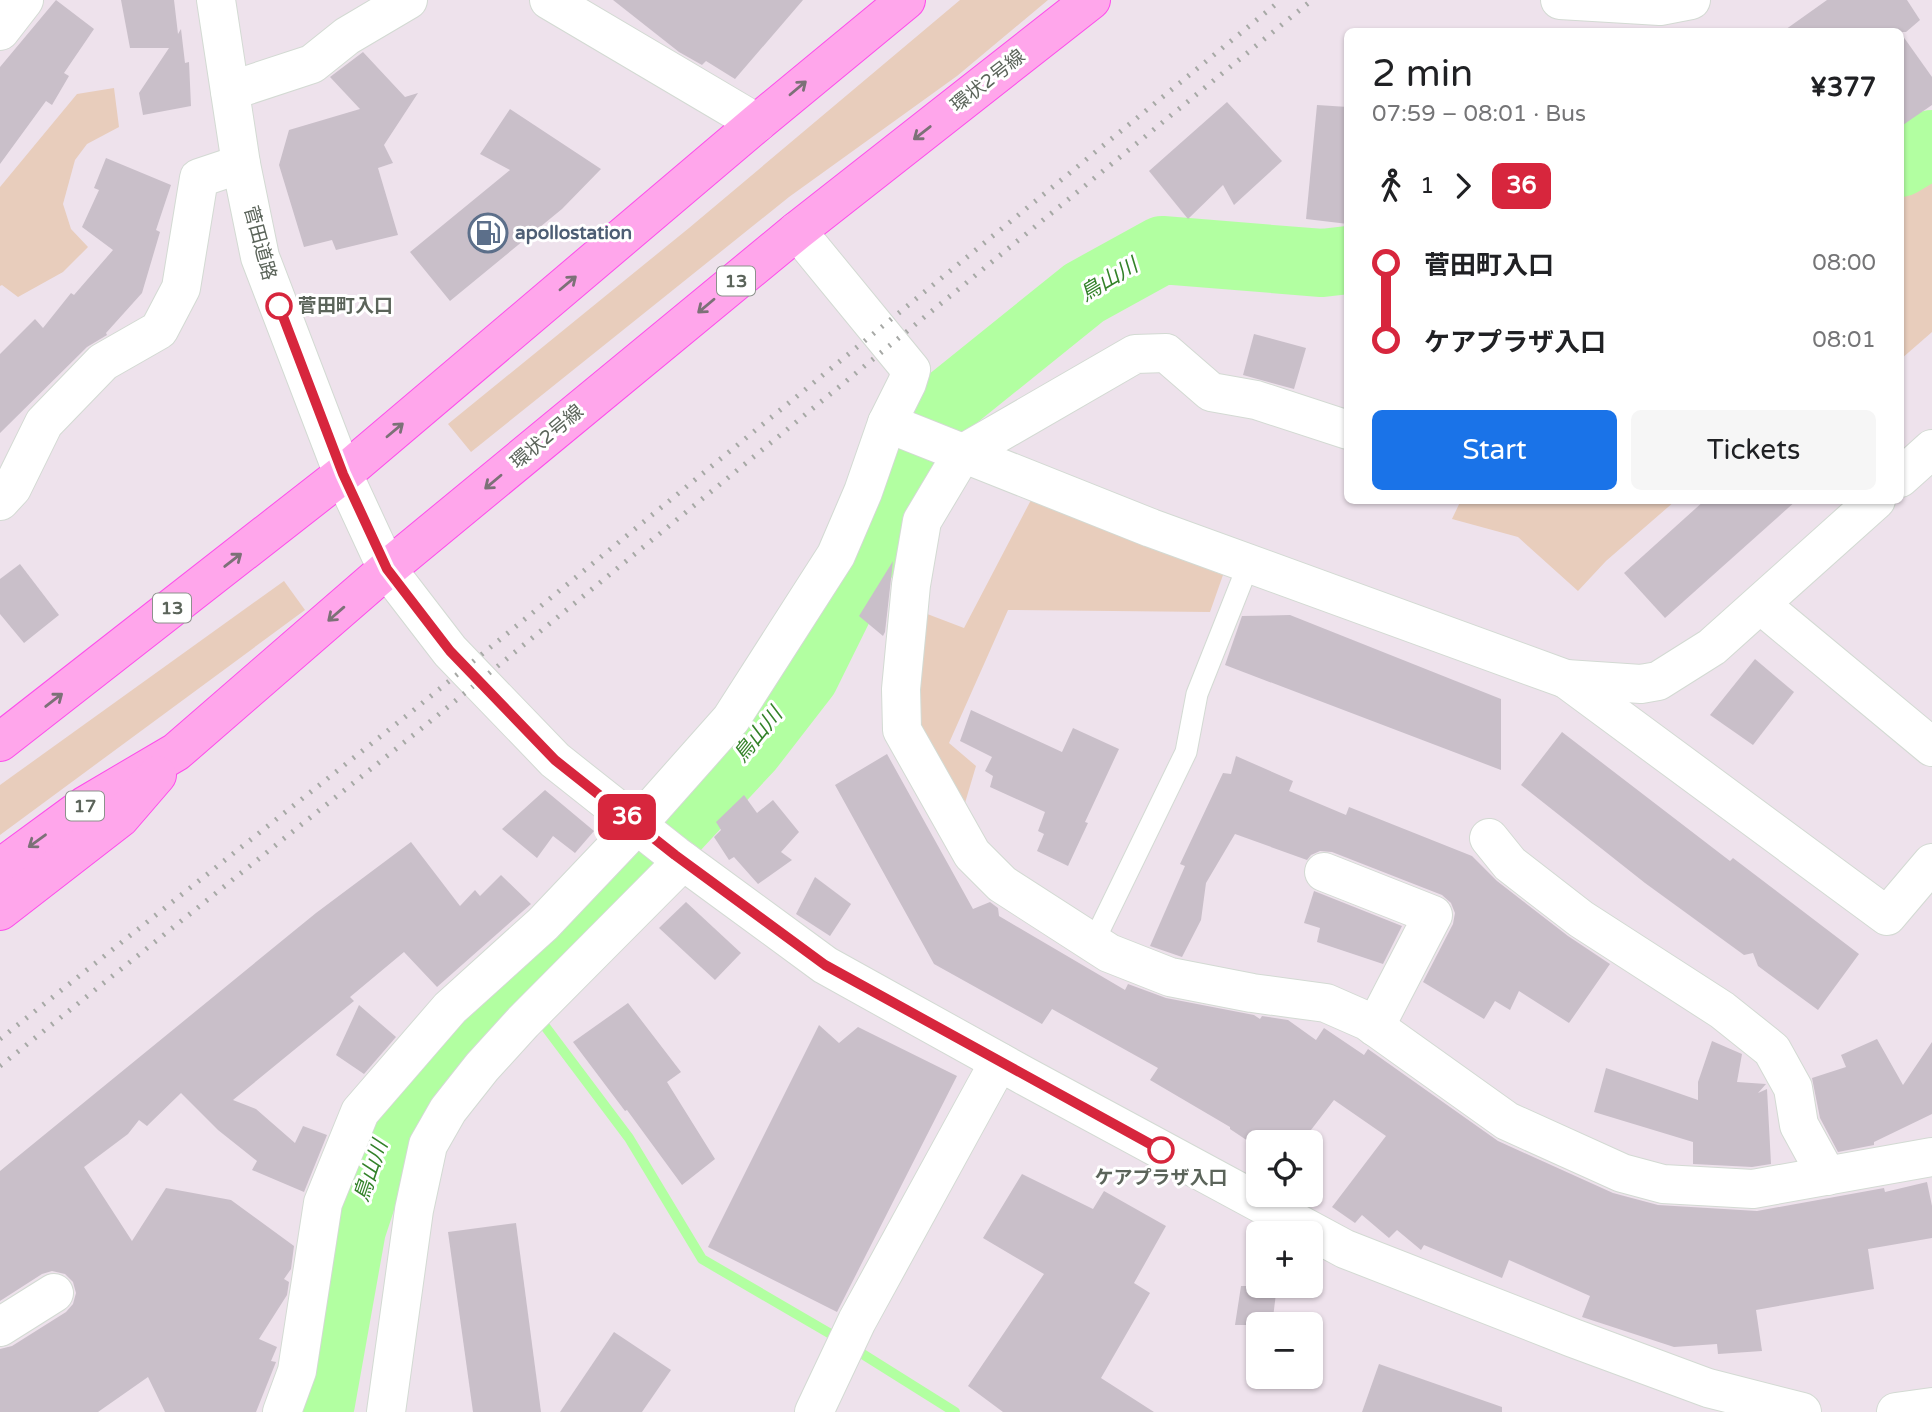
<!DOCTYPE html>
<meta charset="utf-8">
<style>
body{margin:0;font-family:"Varela Round","Noto Sans JP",sans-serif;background:#f6f6f6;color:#202124;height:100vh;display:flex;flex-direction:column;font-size:26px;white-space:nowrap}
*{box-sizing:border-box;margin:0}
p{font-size:23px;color:#757577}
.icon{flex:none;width:38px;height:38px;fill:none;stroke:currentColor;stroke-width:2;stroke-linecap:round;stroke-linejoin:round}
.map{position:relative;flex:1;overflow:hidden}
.side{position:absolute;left:1344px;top:28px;width:560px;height:476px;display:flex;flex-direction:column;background:#fff;border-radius:10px;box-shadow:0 2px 5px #0004}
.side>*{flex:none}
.badge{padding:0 14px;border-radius:10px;font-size:24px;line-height:46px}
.controls{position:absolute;left:1246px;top:1130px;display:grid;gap:14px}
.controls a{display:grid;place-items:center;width:77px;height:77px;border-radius:10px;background:#fff;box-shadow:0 2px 5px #0004;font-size:35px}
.map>.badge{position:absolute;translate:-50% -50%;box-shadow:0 0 0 4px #fff}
.legs{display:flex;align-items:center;gap:10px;height:77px;padding:0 28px;font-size:23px}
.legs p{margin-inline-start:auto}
.summary{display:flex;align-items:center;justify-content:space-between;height:119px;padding:0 28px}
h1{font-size:38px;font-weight:600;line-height:52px}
.cta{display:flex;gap:14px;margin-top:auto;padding:14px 28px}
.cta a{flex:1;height:80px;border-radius:10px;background:#1a73e8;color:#fff;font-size:28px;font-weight:600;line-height:80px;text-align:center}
.cta a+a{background:#f6f6f6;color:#202124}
ul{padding:0 28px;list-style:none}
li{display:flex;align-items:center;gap:24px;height:77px;font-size:26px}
li i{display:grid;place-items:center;width:10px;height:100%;margin:0 9px;background:currentColor}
li i::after{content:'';width:18px;height:18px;margin:-9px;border:5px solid;border-radius:50%;background:#fff}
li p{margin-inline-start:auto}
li:first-child i{background:linear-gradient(#0000 50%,currentColor 0)}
li:last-child i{background:linear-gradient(currentColor 50%,#0000 0)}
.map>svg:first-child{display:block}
.green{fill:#e8cdbc}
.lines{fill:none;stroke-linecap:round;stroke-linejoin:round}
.stream{stroke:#b2ffa1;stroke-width:10}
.river{stroke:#b2ffa1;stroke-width:68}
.building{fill:#c9bfc9}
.service-casing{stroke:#d3dad3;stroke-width:23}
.minor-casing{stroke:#d3dad3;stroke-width:40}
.tertiary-casing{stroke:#d3dad3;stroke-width:40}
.primary-casing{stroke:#fd4ceb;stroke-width:40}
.service{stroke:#fff;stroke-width:21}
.minor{stroke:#fff;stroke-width:38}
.tertiary{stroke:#fff;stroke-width:38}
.primary{stroke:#ffa6eb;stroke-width:38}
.rail{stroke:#a7a9a6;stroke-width:5;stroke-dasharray:2 9;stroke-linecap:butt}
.oneway{stroke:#7c7177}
.line-1-casing{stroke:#fff;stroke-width:16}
.line-1{stroke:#d7263d;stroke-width:10}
.stop-1-dot{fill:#fff;stroke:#d7263d;stroke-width:3.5}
.labels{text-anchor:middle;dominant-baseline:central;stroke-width:6;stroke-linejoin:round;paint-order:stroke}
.shield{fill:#fff;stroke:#8c928c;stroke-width:2}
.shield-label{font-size:18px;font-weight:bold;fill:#5b645a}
.street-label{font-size:19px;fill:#5b645a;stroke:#fff}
.service-label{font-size:19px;font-weight:bold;fill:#4e5e75;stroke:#fff;text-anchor:start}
.stop-label{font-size:19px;font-weight:bold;fill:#5b645a;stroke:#fff;text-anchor:start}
.water-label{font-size:21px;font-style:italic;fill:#338229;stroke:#fff}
</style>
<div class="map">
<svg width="1932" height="1412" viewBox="0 0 1932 1412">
<rect width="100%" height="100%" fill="#eee2ec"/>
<g class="green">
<path d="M960,0h88l-91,76 -168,121 -318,255 -23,-28 241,-196z"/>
<path d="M114,88l5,39 -32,17 -12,16 -12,44 8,25 17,18 -25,25 -45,25 -16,-12 -2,1v-99l77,-93z"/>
<path d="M1932,161v171l-31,27v-178z"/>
<path d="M1031,500l192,75 -13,37 -202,-2 -59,133 27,23 -14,47 -34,-61 -15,-46 9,-94 42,16z"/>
<path d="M1461,500h214v1l-69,60 -28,30 -60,-54 -66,-18z"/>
<path d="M284,581l21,29 -305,225v-50z"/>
</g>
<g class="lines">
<path class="stream" d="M517,989l112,149 73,121 127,74 126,79"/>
<g class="river">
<path d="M1900,163l32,-19"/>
<path d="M317,1412l4,-9 31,-174 34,-103 102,-113 69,-58 193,-208 55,-71 130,-263 149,-120 78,-43 160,13 26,-3"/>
</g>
</g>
<g class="building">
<path d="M56,0l38,29 -30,44 5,3 -17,29 -6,-4 -46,63v-97z"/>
<path d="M121,0h53l4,34 3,-5 4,34 4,-1 2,44 -48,9 -4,-22 30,-45h-39z"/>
<path d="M613,0h190l-68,79 -29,-18 -4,4 -23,-13z"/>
<path d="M1827,0h80l13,20 -14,12h-124z"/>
<path d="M1900,32l32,45v28l-32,22z"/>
<path d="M363,52l42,45 13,-4 -34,52 9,18 -15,5 20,67 -62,15 -4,-10 -28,7 -25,-82 10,-35 71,-21 -30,-32z"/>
<path d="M1227,102l55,59 -48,44 -11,-20 -35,34 -39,-48z"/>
<path d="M1317,105l31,2v117l-42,-5z"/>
<path d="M510,109l91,60 -39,40 -112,92 -40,-49 100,-82 -30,-16z"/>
<path d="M106,158l65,27 -15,45 4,2 -18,61 -36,40 1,2 -20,12 -87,86v-79l35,-35 8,9 28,-35 3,2 39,-45 -31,-23 17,-37 -5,-2z"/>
<path d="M1254,334l52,14 -12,41 -51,-14z"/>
<path d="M1705,500h92l-132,118 -41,-45z"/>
<path d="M893,561l-8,71 -2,4 -24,-20z"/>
<path d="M20,564l39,51 -35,28 -24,-29v-35z"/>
<path d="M1290,615l211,84v71l-276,-105 17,-49z"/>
<path d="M1755,659l39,33 -41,53 -43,-30z"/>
<path d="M971,710l91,42 11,-24 46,21 -34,73 3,1 -20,43 -31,-15 7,-17 -6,-3 7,-19 -55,-25 3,-11 -8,-5 7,-14 -32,-16z"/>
<path d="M1562,732l168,129 3,-3 126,96 -41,56 -60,-44 -5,-13 -9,2 -99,-72 -124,-98z"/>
<path d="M887,754l86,155 17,-7 8,6 1,8 126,74 3,-6 38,14 88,17 6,4 2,-3 26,4 28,20 8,-12 40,27 4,-6 130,92 115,52 45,12 99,6 127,-23 1,4 42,-10 5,24v32l-64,11 6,40 -118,21 6,41 -44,3 -1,-10 -43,3 -92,-30 8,-21 -81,-36 -7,18 -78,-33 -3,5 -24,-20 -8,8 -27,-23 -7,8 -23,-16 54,-71 -52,-36 -33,43h-50l-21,-14v-2l-80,-47 8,-12 -106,-59 -10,15 -108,-60 -99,-179z"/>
<path d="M1236,756l57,25 -4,10 57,24 3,-8 123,49 25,25 71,55 42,28 -41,59 -50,-32 -9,19 -15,-9 -11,18 -61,-37 30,-58 2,-11 -4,-10 -9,-8 -110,-43 -12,-1 -9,4 -4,5 -72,-26 -29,49 -5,37 -19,37 -32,-11 35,-80 -5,-2 43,-91 8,1z"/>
<path d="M545,790l49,41 -19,22 -22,-17 -16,22 -35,-29z"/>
<path d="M744,795l13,18 16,-13 26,32 -18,20 11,8 -34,24 -24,-27 -5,3 -15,-23 7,-7 -5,-8z"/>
<path d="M411,842l49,64 15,-16 5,6 21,-21 30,29 -94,83 -33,-35 -54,45 4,4 -121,99 23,9 39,34 8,-17 24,9 -23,57 -52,-22 5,-9 -39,-31 -37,-37 -34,33 -8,-6 -11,14 -44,33 48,74 34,-53 65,12 63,46 -3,23 -7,10 5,3 -2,13 -28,44 18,8 -6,14 5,1 -20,50h-91l-17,-35 -50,35h-98v-63l12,-3 54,-34 7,-8 3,-11 -3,-11 -8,-8 -13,-3 -10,3 -42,27v-130l316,-258z"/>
<path d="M815,877l36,27 -21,32 -34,-22z"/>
<path d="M1314,891l88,35 -19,38 -66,-22 3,-14 -16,-5z"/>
<path d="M686,902l55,51 -26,27 -56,-52z"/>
<path d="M628,1003l53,69 -14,10 48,77 -33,26 -55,-75 -2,1 -52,-69z"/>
<path d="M359,1005l37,32 -32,37 -28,-19z"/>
<path d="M819,1025l20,18 19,-16 99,49 -120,236 -129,-65z"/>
<path d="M1877,1039l26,46 29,-43v72l-58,28v3l-36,7 -18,-34 -8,-40 34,-11 -5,-12z"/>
<path d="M1712,1041l30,13 -5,28 29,2 -8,9 9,-4 4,75 -19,3 -59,-3v-22l-99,-30 12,-44 92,32v-18z"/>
<path d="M1022,1174l71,35 11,-18 62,35 -32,57 16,10 -49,85 53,34h-151l-35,-26 76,-112 -61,-36z"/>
<path d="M516,1223l25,189h-68l-25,-180z"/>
<path d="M1241,1286h36l-5,39h-37z"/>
<path d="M614,1332l57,38 -29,42h-82z"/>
<path d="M1379,1364l123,43v5h-140z"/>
</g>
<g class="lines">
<defs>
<path id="service" d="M1093,943l93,-191 11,-58 52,-131"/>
<g id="minor">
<path d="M549,0l208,123"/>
<path d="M1560,0l100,6 31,-6"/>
<path d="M0,31l24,-31"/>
<path d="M230,91l82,-27 35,-28 61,-36"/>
<path d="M887,423l264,105 415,151 75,5 17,-3 54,-34 164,-147"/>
<path d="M1348,430l-92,-30 -45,-8 -45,-39 -31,1 -173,100 -40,67 -11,64 -10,104 1,41 70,124 30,30 107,69 61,24 82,16 74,10 41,18 140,100 115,52 41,11 90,5 179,-32"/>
<path d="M1900,478l32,-29"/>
<path d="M0,501l12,-13 32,-65 59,-61 56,-32 22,-42 18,-110 42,-14"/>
<path d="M1761,605l171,142"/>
<path d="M1566,679l321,237 45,-53"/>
<path d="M1489,838l21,26 71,55 141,91 50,40 21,38 6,37 28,51"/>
<path d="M1324,872l109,43 -58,112"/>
<path d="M0,1327l54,-34"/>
<path d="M282,1412l15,-41 26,-168 37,-91 90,-104 93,-84 94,-99 94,-106 105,-164 27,-63 24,-69 20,-40 4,-13 -114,-139"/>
<path d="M386,1412l28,-202 14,-65 20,-35 34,-43 41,-45 160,-161"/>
<path d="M814,1412l43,-91 142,-259"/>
</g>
<g id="tertiary">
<path d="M216,0l25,164 19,93 83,217 44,95 63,82 105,109 120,95 150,110 198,110 322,174 228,89 135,50 94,24"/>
<path d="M1896,1412l36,-5"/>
</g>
<g id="primary">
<path d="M0,742l343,-268 414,-351 149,-123"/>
<path d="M0,868l86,-63 90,-53 211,-183 410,-338 294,-231"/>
<path d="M0,911l120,-93 37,-43"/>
</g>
</defs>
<use href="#service" class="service-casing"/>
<use href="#minor" class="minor-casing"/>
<use href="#tertiary" class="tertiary-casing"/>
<use href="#primary" class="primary-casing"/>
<use href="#service" class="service"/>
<use href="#minor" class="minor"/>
<use href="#tertiary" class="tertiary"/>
<use href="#primary" class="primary"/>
<g class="rail">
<path d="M0,1039l415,-330 866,-709"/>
<path d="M0,1066l427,-342 885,-724"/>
</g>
</g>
<defs><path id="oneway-shaft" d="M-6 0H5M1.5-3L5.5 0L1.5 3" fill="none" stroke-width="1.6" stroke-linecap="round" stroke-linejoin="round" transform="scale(1.75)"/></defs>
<g class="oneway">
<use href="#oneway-shaft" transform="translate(798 88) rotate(-40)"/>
<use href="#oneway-shaft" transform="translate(922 133) rotate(142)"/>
<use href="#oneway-shaft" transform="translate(568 283) rotate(-40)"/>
<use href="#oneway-shaft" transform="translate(706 306) rotate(140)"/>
<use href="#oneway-shaft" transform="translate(395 430) rotate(-40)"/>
<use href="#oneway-shaft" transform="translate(493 482) rotate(140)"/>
<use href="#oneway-shaft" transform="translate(233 560) rotate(-38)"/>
<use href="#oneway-shaft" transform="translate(336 614) rotate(139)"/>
<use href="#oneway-shaft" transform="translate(54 700) rotate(-38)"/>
<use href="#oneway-shaft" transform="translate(37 841) rotate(144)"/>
</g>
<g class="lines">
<defs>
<path id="line-1" d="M279,306l64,168 44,95 63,82 105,109 120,95 150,110 336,185"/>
</defs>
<use href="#line-1" class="line-1-casing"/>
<use href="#line-1" class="line-1"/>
</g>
<defs>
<symbol id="fuel-ring" viewBox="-11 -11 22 22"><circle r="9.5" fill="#fff" stroke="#5c6f8a" stroke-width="1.5"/><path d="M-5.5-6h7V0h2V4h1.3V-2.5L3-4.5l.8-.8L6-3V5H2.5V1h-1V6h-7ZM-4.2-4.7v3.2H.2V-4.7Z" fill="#5c6f8a"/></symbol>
</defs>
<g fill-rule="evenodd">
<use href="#fuel-ring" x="466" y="211" width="44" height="44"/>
</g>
<g class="stop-1-dot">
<circle cx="279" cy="306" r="12"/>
<circle cx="1161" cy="1150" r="12"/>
</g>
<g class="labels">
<g class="shield">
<rect x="717" y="266.5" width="38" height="29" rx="5"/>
<rect x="153" y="593.5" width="38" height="29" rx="5"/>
<rect x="66" y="791.5" width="38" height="29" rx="5"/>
</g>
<g class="shield-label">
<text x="736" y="281">13</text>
<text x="172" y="608">13</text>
<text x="85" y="806">17</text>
</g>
<g class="street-label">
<text transform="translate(988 81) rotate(-38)">環状2号線</text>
<text transform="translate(260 243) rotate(75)">菅田道路</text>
<text transform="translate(547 437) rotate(-40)">環状2号線</text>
</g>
<g class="service-label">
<text x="515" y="233">apollostation</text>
</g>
<g class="stop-label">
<text x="298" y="306">菅田町入口</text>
<text x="1161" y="1178" text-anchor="middle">ケアプラザ入口</text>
</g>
<g class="water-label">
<text transform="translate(1109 280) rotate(-31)">鳥山川</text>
<text transform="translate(758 735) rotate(-51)">鳥山川</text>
<text transform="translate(371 1171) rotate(-71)">鳥山川</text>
</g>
</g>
</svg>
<div class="controls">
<a><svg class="icon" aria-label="locate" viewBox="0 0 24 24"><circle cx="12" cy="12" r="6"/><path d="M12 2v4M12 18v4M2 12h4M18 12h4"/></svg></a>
<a>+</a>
<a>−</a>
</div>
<b class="badge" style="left:627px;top:817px;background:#d7263d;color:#fff">36</b>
<section class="side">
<div class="summary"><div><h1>2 min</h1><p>07:59 – 08:01 · Bus</p></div><b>¥377</b></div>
<div class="legs"><svg class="icon" aria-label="walk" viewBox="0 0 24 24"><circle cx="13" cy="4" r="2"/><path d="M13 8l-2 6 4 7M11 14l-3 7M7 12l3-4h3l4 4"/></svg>1<svg class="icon" aria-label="forward" viewBox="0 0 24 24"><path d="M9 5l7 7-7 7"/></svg><b class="badge" style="background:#d7263d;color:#fff">36</b></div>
<ul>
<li><i style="color:#d7263d"></i><b>菅田町入口</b><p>08:00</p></li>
<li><i style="color:#d7263d"></i><b>ケアプラザ入口</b><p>08:01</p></li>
</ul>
<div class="cta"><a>Start</a><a>Tickets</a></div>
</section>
</div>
